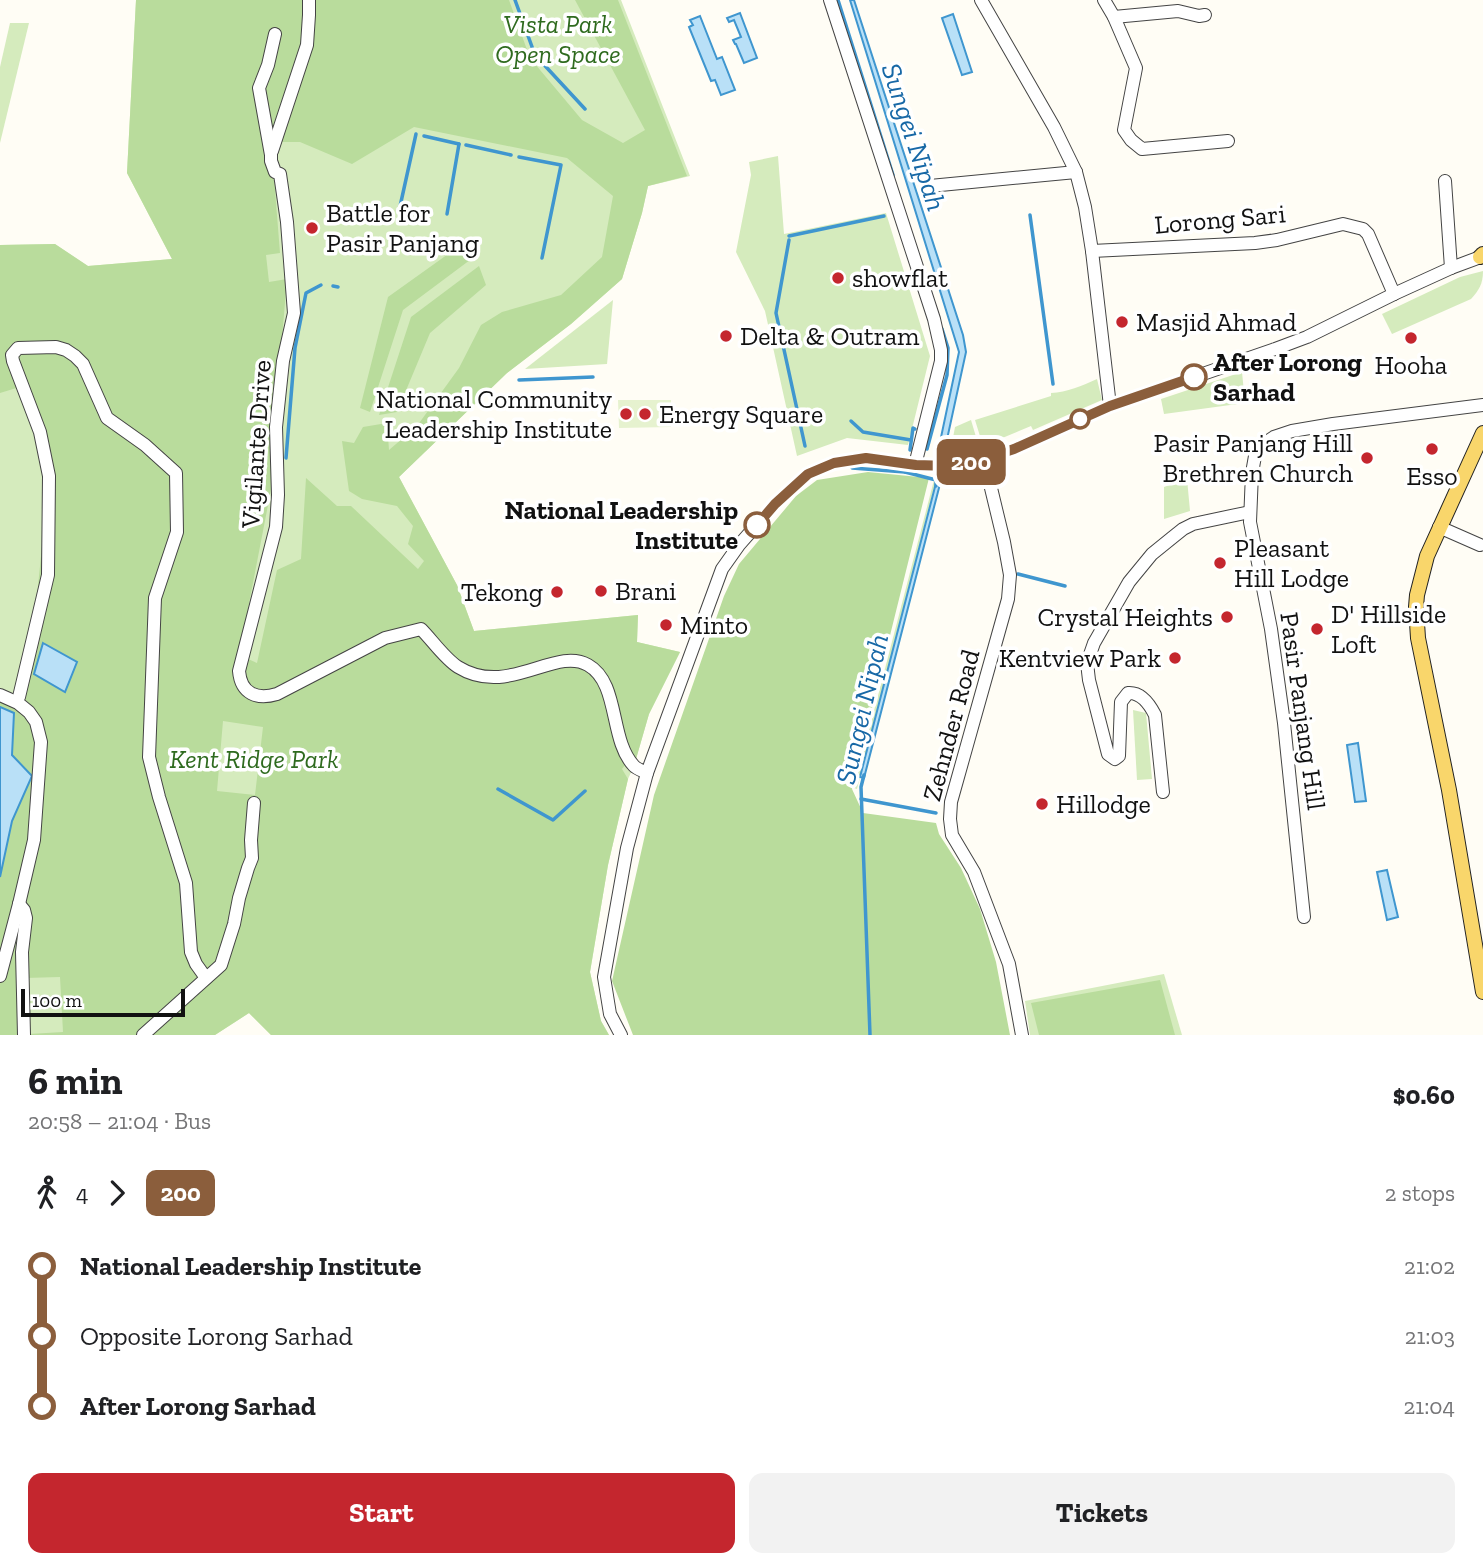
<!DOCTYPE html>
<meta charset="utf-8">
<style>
body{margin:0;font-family:"Zilla Slab",serif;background:#f2f2f2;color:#202124;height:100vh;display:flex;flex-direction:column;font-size:26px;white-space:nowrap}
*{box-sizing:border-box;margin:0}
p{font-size:23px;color:#757577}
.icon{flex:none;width:38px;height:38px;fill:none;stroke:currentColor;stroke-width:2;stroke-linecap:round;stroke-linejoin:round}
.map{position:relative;height:1035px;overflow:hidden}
.sheet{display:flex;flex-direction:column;background:#fff;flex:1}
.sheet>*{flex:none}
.badge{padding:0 14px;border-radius:10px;font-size:24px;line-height:46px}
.scale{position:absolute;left:21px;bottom:18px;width:164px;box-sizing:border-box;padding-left:7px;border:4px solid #111;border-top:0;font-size:19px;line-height:24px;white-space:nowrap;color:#111;-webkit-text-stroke:5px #fff;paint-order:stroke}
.map>.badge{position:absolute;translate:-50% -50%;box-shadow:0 0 0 4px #fff}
.legs{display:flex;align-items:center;gap:10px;height:77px;padding:0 28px;font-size:23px}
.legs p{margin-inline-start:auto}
.headline{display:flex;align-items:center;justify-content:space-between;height:119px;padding:0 28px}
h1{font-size:38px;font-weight:700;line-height:52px}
.button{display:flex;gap:14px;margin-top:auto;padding:14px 28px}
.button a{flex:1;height:80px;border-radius:14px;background:#c4262e;color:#fff;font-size:28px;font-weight:700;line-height:80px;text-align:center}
.button a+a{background:#f2f2f2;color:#202124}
ul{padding:0 28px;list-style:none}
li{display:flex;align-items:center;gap:24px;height:70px;font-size:26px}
li i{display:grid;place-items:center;width:10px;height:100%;margin:0 9px;background:currentColor}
li i::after{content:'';width:18px;height:18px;margin:-9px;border:5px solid;border-radius:50%;background:#fff}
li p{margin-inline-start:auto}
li:first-child i{background:linear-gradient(#0000 50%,currentColor 0)}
li:last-child i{background:linear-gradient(currentColor 50%,#0000 0)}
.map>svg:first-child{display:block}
.green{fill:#d5ebbd}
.forest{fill:#b9dc9c;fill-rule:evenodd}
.pitch{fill:#e6f2cf}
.water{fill:#b9e0f7;stroke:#3f96cf;stroke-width:2}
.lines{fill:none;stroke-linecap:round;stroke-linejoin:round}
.stream{stroke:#3f96cf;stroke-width:3.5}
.minor-casing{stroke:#444;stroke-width:14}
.major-casing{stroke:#222;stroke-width:16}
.minor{stroke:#fff;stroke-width:12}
.major{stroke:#f9d66b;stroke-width:14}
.line-1-casing{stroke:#fff;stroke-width:16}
.line-1{stroke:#8b5e3c;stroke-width:10}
.poi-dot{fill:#c4262e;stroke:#fff;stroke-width:2.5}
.stop-1-dot{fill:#fff;stroke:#8b5e3c;stroke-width:3.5}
.labels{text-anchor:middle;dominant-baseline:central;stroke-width:7;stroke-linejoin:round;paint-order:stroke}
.park-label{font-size:26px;font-style:italic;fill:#2f6b1f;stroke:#fff}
.poi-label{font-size:26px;fill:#111;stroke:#fff;text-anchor:start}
.street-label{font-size:26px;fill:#111;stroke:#fff}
.stop-label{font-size:26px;font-weight:bold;fill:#111;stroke:#fff;text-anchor:start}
.water-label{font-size:28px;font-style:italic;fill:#1768a6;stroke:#fff}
</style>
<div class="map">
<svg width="1483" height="1035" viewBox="0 0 1483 1035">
<rect width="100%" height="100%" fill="#fffdf5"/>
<g class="green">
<path d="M136,0h485l69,176 -42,10 -6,27 -20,66 -51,45 -64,49 -108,104 58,108 17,46 164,-16 -1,27 43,10 -31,62 -15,52 -6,13 -20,86 -18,107 11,49 8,14h-338l-22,-22 -34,22h-215v-790l55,-1 33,22 84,-7 -45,-86z"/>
<path d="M10,23h19l-29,120v-76z"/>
<path d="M778,156l6,78 102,-21 44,143 -22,89 -61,-7 -50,18 -32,-145 -29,-59 15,-77 -2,-13z"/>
<path d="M1483,271c0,13 -4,19 -12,28l-79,35 -10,-20 78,-37z"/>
<path d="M613,300l-6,64 -82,5z"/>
<path d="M1242,372l3,31 -81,11 -3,-15z"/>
<path d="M1097,379l5,21 -69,30 -2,-4 -48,20 -8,-26 76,-24v-3c16,-1 31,-7 46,-14z"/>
<path d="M971,420l8,27 -29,7 5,-27z"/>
<path d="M935,479l1,1 -79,309 -3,-1 80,-308z"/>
<path d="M1187,479l3,32 -26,8v-32z"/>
<path d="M1133,710l13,3 6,66 -15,1z"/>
<path d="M1164,974l18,61h-152l-5,-34z"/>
</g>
<g class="forest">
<path d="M136,0h373l21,58 52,62 41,23 22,-13 -70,-130h43l69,176 -39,10 -6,27 -20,66 -51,45 -64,49 -108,104 58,108 17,46 164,-16 -1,27 43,10 -31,62 -15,52 -5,-6 -7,9 6,10 -20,86 -18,107 11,49 8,14h-338l-22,-22 -34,22h-215v-158l12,-56 20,-45 -20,-21 2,-42 -14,-6v-18l13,7 21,-70 15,-150 -26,-90 -23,7v-148l55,-1 33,22 84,-7 -45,-86zM414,127l153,31 46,38 -11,61 -41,38 -59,17 -21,13 -22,43 -42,58 -28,24 -2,-27 -24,4 -9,16 -12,-2 7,50 13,8 35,7 16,20 -5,18 16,17 -6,8 -67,-63h-14l-31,-28 -5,81 -24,11 -20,93 -18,-8 36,-186 -2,-24 14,-166 -18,3 -3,-27 14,-2 -6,-76 -7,-9 -1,-16 11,-10h23l52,22zM223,721l40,6 -8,68 -38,-4zM60,977l3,55 -34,2 -4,-56z"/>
<path d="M465,242l9,15 -71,53 -33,102 -10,-4 28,-111z"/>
<path d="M479,266l7,19 -56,48 -33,79 -18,3 32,-98z"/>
<path d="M868,472l61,6 -77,311 11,24 73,10 3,11 22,34 19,41 16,53 14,73h-377l-21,-54 42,-186 70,-199 15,-32 57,-68 21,-16z"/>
<path d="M1160,980l15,55h-136l-8,-32z"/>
</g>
<path class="pitch" d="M618,400h53v27l-52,1z"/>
<g class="water">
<path d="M850,0h4l109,335 3,17 -20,92 -6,-2 19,-90z"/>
<path d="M740,13l17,45 -13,5 -8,-19h-1l-2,-4 8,-3 -7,-17 -5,2 -2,-4z"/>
<path d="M953,14l19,58 -10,3 -20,-57z"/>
<path d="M700,16l17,43 5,-2 13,33 -14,5 -6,-15 -4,1 -22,-54 4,-2 -3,-5z"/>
<path d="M936,483l4,1 -76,294 -4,-1z"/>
<path d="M43,643l34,19 -12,30 -31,-18z"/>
<path d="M0,707l14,6 -2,42 20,21 -20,45 -12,56z"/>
<path d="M1358,743l8,58 -11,1 -8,-57z"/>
<path d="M1387,870l11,47 -11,3 -10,-48z"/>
</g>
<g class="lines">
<g class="stream">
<path d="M515,0l20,55 50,54"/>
<path d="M838,0l55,175"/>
<path d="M424,136l35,8"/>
<path d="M466,145l45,10"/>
<path d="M519,157l42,8 -19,93"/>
<path d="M399,211l17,-77"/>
<path d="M447,214l12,-70"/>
<path d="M1030,215l23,169"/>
<path d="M789,236l95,-20"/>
<path d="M789,240l-13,73 29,133"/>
<path d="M333,286l5,1"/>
<path d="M519,380l74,-3"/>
<path d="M851,421l12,11 48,8"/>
<path d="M927,449l20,-74 1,-27 -6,-19"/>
<path d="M910,450l3,-22 2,1"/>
<path d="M951,456l27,-8"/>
<path d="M286,458l9,-110 11,-55 15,-8"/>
<path d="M852,468l53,4"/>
<path d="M905,472l31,8v6"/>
<path d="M1018,574l47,12"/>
<path d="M864,775l-3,12 9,248"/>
<path d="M498,789l55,31 32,-29"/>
<path d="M861,799l75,14"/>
</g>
<defs>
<g id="minor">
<path d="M830,0l104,319 7,31v11l-24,96 -1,8"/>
<path d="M981,0l73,127 22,45 9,35 7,44 18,155"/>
<path d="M1104,0l10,17 22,51 -12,62 7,10 11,9 86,-8"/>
<path d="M1114,17l64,-6 21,5 6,-1"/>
<path d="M275,34l-7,31 -9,23 12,67v6l4,11 5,2 7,48 7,91 -11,48 -7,66 2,68 -2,32 -37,144c2,23 18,29 38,23l108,-56 36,-9c11,11 24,30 37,38 50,31 97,-21 130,-2 32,18 21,75 46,101 3,3 9,5 13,7"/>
<path d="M272,151l35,-106 2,-30v-15"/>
<path d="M1445,181l6,87"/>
<path d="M930,186l146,-14"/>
<path d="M1092,251l163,-8 22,-3 66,-16 20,5 5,5 26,60"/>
<path d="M984,459l20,83 6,33 -2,24 -57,203 -1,17 2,16 22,37 35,92 13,71"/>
<path d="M1439,527l41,18"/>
<path d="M0,695l18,8 11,9 7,10 5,20 -7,98 -15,64 -19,72"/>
<path d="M19,697l29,-122 1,-99 -9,-44 -27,-71 -1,-6 6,-7 38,-1 10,3 9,6 8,8 24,54 38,27 31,28 1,59 -22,66 -6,159 10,40 27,86 5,69 5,12 10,14"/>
<path d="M1163,792l-8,-77c-5,-10 -14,-23 -27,-22l-7,9 -2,54 -4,3 -7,-5 -19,-74 -2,-17 7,-20 35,-61 23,-28 21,-17 10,-8 10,-5 57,-12"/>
<path d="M19,904l5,6 2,8 -4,34 2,83"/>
<path d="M1304,917l-20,-194 -13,-94 -21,-107 2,-49 3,-17 7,-11 12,-8 18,-6 41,-7 150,-19"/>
<path d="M143,1035l78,-70 13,-41 5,-26 9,-30 4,-10 -1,-18 3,-37"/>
<path d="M621,1035l-11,-21 -6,-37 23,-129 20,-75 75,-204 17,-24 36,-41 33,-30 26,-11 32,-5 50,7 34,1 34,-7 30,-10 96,-43 165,-57 32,-12 87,-43 57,-26 32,-12"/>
</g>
<g id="major">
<path d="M1480,257l3,-3"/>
<path d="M1483,433l-56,123 -10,39 -1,12 2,31 31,152 34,202"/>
</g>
</defs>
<use href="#minor" class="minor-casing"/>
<use href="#major" class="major-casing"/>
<use href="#minor" class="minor"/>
<use href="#major" class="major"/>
</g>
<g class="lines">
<defs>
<path id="line-1" d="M757,525l18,-21 33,-30 26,-11 32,-5 50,7 34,1 34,-7 30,-10 96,-43 84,-29"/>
</defs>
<use href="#line-1" class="line-1-casing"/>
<use href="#line-1" class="line-1"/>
</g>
<g class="poi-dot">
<circle cx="312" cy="228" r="7"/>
<circle cx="838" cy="278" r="7"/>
<circle cx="1122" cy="322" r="7"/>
<circle cx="726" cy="336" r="7"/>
<circle cx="1411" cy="338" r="7"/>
<circle cx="626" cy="414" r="7"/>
<circle cx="645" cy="414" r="7"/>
<circle cx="1432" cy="449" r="7"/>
<circle cx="1367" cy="458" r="7"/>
<circle cx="1220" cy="563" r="7"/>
<circle cx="601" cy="591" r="7"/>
<circle cx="557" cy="592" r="7"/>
<circle cx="1227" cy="617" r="7"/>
<circle cx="666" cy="625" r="7"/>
<circle cx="1317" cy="629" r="7"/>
<circle cx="1175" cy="658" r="7"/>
<circle cx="1042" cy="804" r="7"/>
</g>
<g class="stop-1-dot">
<circle cx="1194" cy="377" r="12"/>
<circle cx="1080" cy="419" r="9"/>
<circle cx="757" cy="525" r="12"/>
</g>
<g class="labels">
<g class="park-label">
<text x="558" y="24">Vista Park<tspan x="558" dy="30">Open Space</tspan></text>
<text x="254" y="759">Kent Ridge Park</text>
</g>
<g class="poi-label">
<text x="326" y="213">Battle for<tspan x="326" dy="30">Pasir Panjang</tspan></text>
<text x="852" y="278">showflat</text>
<text x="1136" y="322">Masjid Ahmad</text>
<text x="740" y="336">Delta &amp; Outram</text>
<text x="1411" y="365" text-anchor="middle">Hooha</text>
<text x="612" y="399" text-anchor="end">National Community<tspan x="612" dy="30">Leadership Institute</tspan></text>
<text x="659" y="414">Energy Square</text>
<text x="1353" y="443" text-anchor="end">Pasir Panjang Hill<tspan x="1353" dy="30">Brethren Church</tspan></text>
<text x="1432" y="476" text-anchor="middle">Esso</text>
<text x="1234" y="548">Pleasant<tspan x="1234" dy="30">Hill Lodge</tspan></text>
<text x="615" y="591">Brani</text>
<text x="543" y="592" text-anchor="end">Tekong</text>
<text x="1331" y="614">D' Hillside<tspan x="1331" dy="30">Loft</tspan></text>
<text x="1213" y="617" text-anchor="end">Crystal Heights</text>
<text x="680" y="625">Minto</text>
<text x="1161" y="658" text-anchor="end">Kentview Park</text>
<text x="1056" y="804">Hillodge</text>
</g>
<g class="street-label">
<text transform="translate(1220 219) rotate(-5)">Lorong Sari</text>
<text transform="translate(256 444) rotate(-86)">Vigilante Drive</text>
<text transform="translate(1303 711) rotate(82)">Pasir Panjang Hill</text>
<text transform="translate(951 725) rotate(-75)">Zehnder Road</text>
</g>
<g class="stop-label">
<text x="1213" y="362">After Lorong<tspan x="1213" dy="30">Sarhad</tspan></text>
<text x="738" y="510" text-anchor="end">National Leadership<tspan x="738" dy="30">Institute</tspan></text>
</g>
<g class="water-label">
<text transform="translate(914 137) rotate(72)">Sungei Nipah</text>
<text transform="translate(862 709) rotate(-77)">Sungei Nipah</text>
</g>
</g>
</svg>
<div class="scale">100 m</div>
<b class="badge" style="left:971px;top:462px;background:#8b5e3c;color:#fff">200</b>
</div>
<section class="sheet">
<div class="headline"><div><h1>6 min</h1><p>20:58 – 21:04 · Bus</p></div><b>$0.60</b></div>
<div class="legs"><svg class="icon" aria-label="walk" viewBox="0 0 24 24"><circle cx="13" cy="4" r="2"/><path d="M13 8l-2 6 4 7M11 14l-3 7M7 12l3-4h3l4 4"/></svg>4<svg class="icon" aria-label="forward" viewBox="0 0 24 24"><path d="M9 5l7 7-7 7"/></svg><b class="badge" style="background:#8b5e3c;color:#fff">200</b><p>2 stops</p></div>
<ul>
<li><i style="color:#8b5e3c"></i><b>National Leadership Institute</b><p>21:02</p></li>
<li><i style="color:#8b5e3c"></i><span>Opposite Lorong Sarhad</span><p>21:03</p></li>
<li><i style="color:#8b5e3c"></i><b>After Lorong Sarhad</b><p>21:04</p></li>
</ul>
<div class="button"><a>Start</a><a>Tickets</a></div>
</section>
